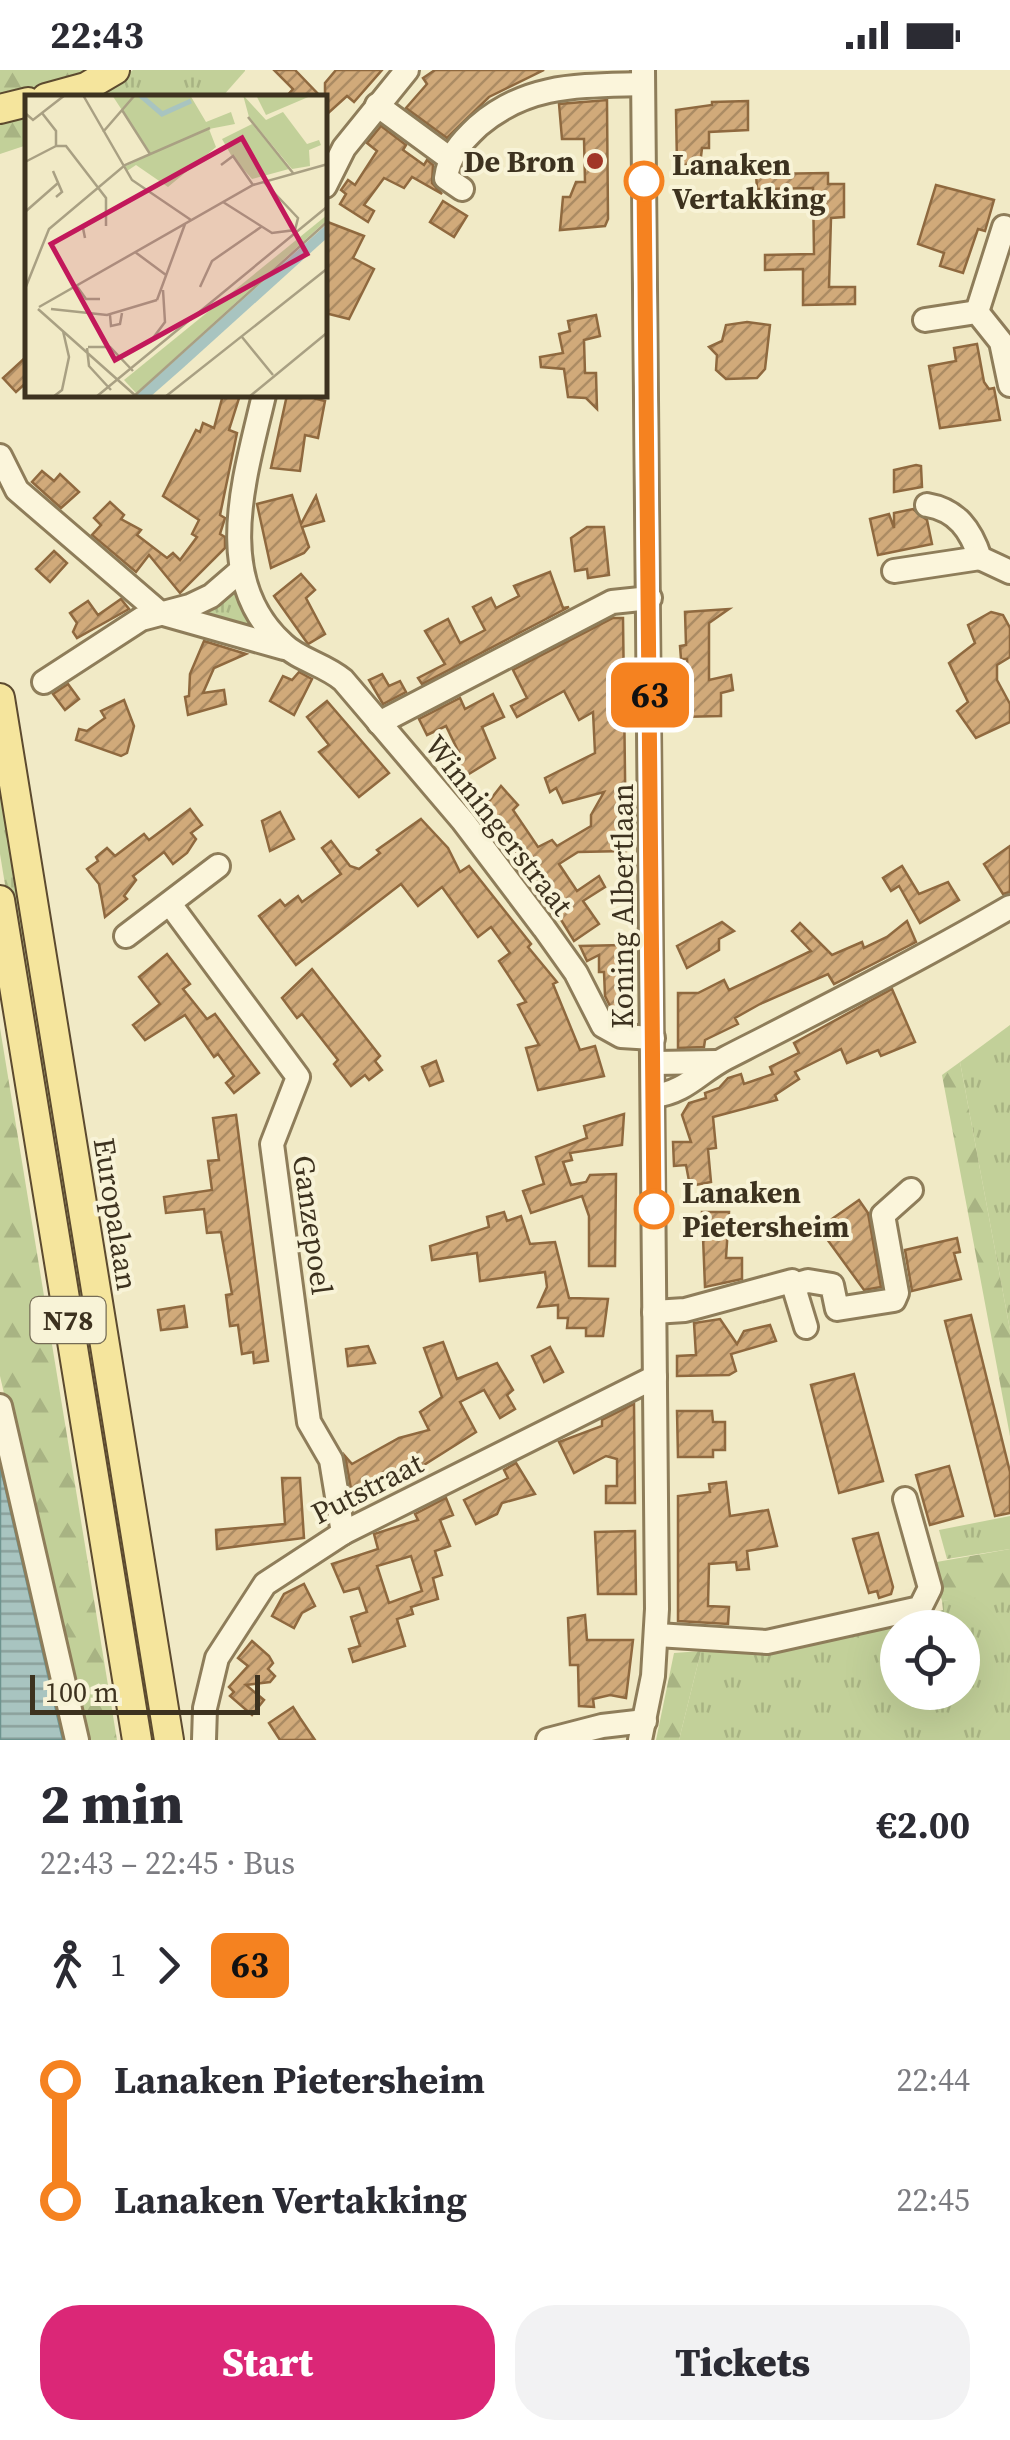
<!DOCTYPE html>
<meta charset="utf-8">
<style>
body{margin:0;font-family:"Source Serif 4",serif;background:#f2f2f3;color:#2b2b33;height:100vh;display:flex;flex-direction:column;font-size:38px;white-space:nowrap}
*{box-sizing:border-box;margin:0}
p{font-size:32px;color:#7c7c81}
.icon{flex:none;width:55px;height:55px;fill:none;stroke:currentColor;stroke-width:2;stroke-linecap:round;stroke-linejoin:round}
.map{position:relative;height:1670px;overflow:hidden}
.panel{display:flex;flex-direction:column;background:#fff;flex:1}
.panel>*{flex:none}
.badge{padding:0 20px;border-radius:15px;font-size:35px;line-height:65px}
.controls{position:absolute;left:880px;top:1540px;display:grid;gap:20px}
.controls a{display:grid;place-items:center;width:100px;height:100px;border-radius:50%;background:#fff;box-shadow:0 10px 40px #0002;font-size:50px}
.scale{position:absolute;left:30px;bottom:25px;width:230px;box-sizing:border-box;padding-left:10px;border:5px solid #3d321f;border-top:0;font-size:28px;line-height:35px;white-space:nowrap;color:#3d321f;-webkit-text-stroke:8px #f8f3d7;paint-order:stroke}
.map>.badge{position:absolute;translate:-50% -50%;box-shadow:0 0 0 5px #fff}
.legs{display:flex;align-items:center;gap:15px;height:110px;padding:0 40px;font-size:32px}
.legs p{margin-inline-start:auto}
.headline{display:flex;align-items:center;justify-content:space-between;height:170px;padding:0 40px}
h1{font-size:55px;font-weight:800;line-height:75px}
.action{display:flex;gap:20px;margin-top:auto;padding:20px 40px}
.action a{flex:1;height:115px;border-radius:40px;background:#db2777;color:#fff;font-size:40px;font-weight:800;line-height:115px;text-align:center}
.action a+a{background:#f2f2f3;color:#2b2b33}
ul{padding:0 40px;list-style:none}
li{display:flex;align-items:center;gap:35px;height:120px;font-size:38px}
li i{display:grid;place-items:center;width:15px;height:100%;margin:0 12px;background:currentColor}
li i::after{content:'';width:25px;height:25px;margin:-12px;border:8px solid;border-radius:50%;background:#fff}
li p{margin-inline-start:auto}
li:first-child i{background:linear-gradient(#0000 50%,currentColor 0)}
li:last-child i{background:linear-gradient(currentColor 50%,#0000 0)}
.status{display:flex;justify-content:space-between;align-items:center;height:70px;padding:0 50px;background:#fff;direction:ltr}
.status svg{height:28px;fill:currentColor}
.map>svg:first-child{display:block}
.grass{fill:url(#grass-tufts);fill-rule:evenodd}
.forest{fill:url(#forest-firs)}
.water{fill:url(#water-rules);stroke:#6e948f;stroke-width:2.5}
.building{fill:url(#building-hatch);stroke:#8f693f;stroke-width:2.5;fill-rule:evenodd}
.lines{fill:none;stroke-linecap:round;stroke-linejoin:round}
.minor-casing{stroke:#8e7d5a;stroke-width:28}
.major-casing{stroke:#5c4a2f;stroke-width:32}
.minor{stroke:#fbf5db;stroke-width:22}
.major{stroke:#f5e59d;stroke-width:28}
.line-1-casing{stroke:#fff;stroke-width:22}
.line-1{stroke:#f58220;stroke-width:15}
.poi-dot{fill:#a13627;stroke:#f8f3d7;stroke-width:4}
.stop-1-dot{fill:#fff;stroke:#f58220;stroke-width:5}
.labels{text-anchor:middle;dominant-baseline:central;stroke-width:8;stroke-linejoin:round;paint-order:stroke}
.shield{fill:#f8f3d7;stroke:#756c56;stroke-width:2.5}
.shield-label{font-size:28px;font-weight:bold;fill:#3d321f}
.poi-label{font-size:30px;font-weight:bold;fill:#3d321f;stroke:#f8f3d7;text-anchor:end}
.stop-label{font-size:30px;font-weight:bold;fill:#3d321f;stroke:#f8f3d7;text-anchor:start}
.street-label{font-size:30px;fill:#3d321f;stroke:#f8f3d7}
.inset-river{fill:none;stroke:#a8c4c0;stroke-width:5}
.inset-road{fill:none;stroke:#a9a083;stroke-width:2.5}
.view{fill:#c2185b;fill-opacity:0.15;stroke:#c2185b;stroke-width:5}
.inset-edge{fill:none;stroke:#3d321f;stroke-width:5}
</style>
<div class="status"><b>22:43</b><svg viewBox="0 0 49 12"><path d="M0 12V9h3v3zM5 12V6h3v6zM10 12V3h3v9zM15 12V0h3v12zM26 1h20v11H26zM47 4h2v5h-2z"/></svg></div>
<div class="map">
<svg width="1010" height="1670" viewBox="0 0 1010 1670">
<defs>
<pattern id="grass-tufts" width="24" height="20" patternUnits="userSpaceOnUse" patternTransform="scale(2.5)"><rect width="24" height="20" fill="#c2d099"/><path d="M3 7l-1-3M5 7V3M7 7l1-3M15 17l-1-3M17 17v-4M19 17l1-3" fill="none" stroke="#a8b383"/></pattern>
<pattern id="forest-firs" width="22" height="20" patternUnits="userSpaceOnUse" patternTransform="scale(2.5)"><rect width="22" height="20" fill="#c2d099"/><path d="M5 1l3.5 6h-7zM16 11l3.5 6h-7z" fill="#a8b383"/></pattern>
<pattern id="water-rules" width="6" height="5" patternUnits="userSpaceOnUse" patternTransform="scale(2.5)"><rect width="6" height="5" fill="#a8c4c0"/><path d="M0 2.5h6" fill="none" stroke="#8aa09b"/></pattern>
<pattern id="building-hatch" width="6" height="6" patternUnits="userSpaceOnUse" patternTransform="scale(2.5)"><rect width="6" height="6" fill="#d1aa7a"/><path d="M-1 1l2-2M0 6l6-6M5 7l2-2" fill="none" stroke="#ab8b63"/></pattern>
</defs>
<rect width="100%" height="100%" fill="#f1eac6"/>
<g class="grass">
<path d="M133,0h112v1l-23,26 -129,1z"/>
<path d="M236,516l22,49 -65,-20z"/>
<path d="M0,683l160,987h-15l-145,-886z"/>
<path d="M1010,955v305l-50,-268z"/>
<path d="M1010,1446v33l-63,10 -8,-29z"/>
<path d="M982,1525h28v145h-331l22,-89 92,-5 150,-36 -1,-9zM898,1558h64v64h-64z"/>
</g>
<g class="forest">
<path d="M0,0h94l-94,27z"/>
<path d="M27,47v28l-27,9v-30z"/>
<path d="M0,958l117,712h-33l-84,-364z"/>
<path d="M960,992l50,268v106l-68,-361z"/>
<path d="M1010,1479v46l-68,6 -11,-38z"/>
<path d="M701,1581l-22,89h-23l18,-87z"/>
</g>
<path class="water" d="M0,1394l63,276h-63z"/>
<g class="building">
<path d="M274,0h21l27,28h-37l8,-9z"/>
<path d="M336,0h46l-28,32 -7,-6 -22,20v-33z"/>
<path d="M435,0h109l-55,27 -42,41 -41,-30 21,-24 -4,-6z"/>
<path d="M607,30l1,119 -3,7 -45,4 3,-33h7l6,-15h9l-1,-43h-22l-3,-35z"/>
<path d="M748,31v29l-39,2v16h-7l-2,17h-23l-1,-55 36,-5v-3z"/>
<path d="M381,56l25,19 -3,5 21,15 3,-5 6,5 -1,18 10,11 -30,-17 -8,11 -20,-10 -20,27 10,6 -6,11 -28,-18 6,-10 -5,-4 7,-10 7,5 22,-34 -10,-8z"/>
<path d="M828,103v11h16v33l-13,1 -2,69h26v17l-52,1v-36l-38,1v-15l49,-1 -1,-66 -56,1 -1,-15z"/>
<path d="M936,115l58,15 -9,31 -7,-2 -15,44 -23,-7 4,-13 -26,-9z"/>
<path d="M443,131l24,15 -13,21 -24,-15z"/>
<path d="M325,151l39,15 -11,22 21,11 -25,50 -24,-6z"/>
<path d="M596,245l4,21 -16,4 1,33h11l1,36 -11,-11 -18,-1 -4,-28 -23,-2 -1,-10 23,-4 -4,-19 11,-3 -2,-10z"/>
<path d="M747,252l23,3 -5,44 -8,9 -31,1 -10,-9 1,-15 -8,-8 13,-6 4,-16z"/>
<path d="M977,274l7,38 5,7 5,-1 6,32 -60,8 -11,-62 27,-5 -2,-13z"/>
<path d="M28,285v26l-12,11 -13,-14z"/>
<path d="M223,325h17l-11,35 8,3 -17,82 5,3 -5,16 5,3v11l-45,45 -31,-38 -13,17 -44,-37 9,-10 -7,-7 16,-16 14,13 -3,4 20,11 -4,5 30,23 6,-5 7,7 17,-23 -5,-3 7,-14 -36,-24 33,-66 4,2 3,-9 11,5z"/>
<path d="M287,325h31l-2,4 9,2 -7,37 -13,-3 -5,36 -29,-3z"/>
<path d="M916,395l5,1 1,21 -28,5v-22z"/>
<path d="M42,401l12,10 6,-7 19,18 -18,16 -29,-26z"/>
<path d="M292,425l9,29 15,-28 8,25 -22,6 7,20 -5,6 -33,15 -14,-64z"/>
<path d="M913,439l14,11 5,24 -54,11 -8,-36 19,-5 5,14v-15z"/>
<path d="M587,457h17l5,48 -21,3 -1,-9 -12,2 -4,-33z"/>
<path d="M54,481l13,12 -17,19 -14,-13z"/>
<path d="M550,502l13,36 6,-1 -147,77 -4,-6 27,-14 -20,-33 23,-12 12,24 25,-13 -12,-23 18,-9 5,10 23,-12 -5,-10z"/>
<path d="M301,504l14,16 -9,8 19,36 -17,10 -34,-48z"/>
<path d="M121,529l8,10 -52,29 -4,-6 4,-9 -7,-10 18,-12 10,14z"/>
<path d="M729,539l-20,14v57l22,-5 2,15 -12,3v23l-42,1v-28h10l-2,-30h-6l-1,-13 6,-1 -1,-33z"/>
<path d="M991,542l12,3 7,13v29l-13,8v15l13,24v18l-34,16 -19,-27 11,-9 -19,-39 26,-20 -7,-18z"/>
<path d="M613,548h10l3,233 -48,1 -19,12 18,27 22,-15 6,11 -22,14 16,23 -25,17 -41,-67 -33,-43 3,-2 -19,-21 17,-22 17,19 -5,5 25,37 14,-7 5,6 34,-20v-11l13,-23 -41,11 -7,-15 -6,4 -5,-14 50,-25 -2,-41 -14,8 -15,-29 -47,26 -6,-11 16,-8 -14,-28z"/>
<path d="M204,571l42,13 -32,14 -11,25 21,-3 2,14 -38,11 -3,-18 4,-1 1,-22z"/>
<path d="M299,602l13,7 -18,36 -24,-14 13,-25 9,4z"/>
<path d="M382,604l7,12 11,-5 6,11 -23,12 -14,-24z"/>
<path d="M68,614l11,15 -14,11 -12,-16z"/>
<path d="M493,624l11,23 -22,10 13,31 -36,22 -10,-19 11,-6 -14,-29 -19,9 -8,-16 41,-21 5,11z"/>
<path d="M124,630l10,26 -7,27 -6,3 -45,-16 3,-11 8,2 18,-13 -4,-7z"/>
<path d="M327,631l62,72 -30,24 -40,-45 10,-7 -22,-28z"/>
<path d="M190,739l12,16 -11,8 5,6 -9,14 -14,11 -9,-12 -31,24 3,4 -12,16 3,3 -22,18 -6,-33 -12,-15 11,-8 -2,-4 11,-9 8,8 29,-22 5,6z"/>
<path d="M280,742l14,27 -24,12 -8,-30z"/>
<path d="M421,749l27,29 12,24 9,-6 62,78 -3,3 29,35 -4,2 27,66 15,-4 9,30 -66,14 -12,-42 13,-3 -21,-40 8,-3 -27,-41 11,-8 -19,-26 -13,10 -36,-50 -24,19 -17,-22 -105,81 -37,-49 21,-16 5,6 13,-10 4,6 39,-28 -19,-26 9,-7 19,25 9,3 21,-16 -3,-3z"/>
<path d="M1010,776v46l-7,2 -19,-30z"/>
<path d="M902,796l17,28 29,-12 11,18 -39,23 -21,-37 -8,5 -8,-13z"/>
<path d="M907,851l9,21 -82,42 -6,-10 -68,30 -25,14 3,6 -33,16 -1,7 -26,1v-55h20l26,-13 5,10 82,-39 -19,-20 8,-8 32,32 30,-13 2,6 23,-11z"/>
<path d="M722,852l12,9 -15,8v11l-32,18 -10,-22z"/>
<path d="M622,875l1,63h-12l-6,-12 -1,-24h-5v-17l-12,6 -7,-15z"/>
<path d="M167,884l23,30 -7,5 24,30 8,-5 44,59 -25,20 -8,-10 8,-7 -16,-22 -4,3 -29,-42 -40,25 -12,-15 27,-21 -21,-27z"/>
<path d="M312,899l68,87 -5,5 7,9 -13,10 -4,-5 -14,11 -17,-22 4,-4 -36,-46 -5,4 -15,-20z"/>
<path d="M892,919l23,53 -34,14 -3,-6 -31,13 -6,-14 -46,23 4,7 -24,16 2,5 -64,17 3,31 -8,1 3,33 -21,4 -4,-21 -12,1 -1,-24h18l-9,-27 7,-12 17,-5 -1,-5 14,-5 9,-10 13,-4 3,10 29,-10 -3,-7 29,-14 -5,-10z"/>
<path d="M436,991l7,20 -13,5 -8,-19z"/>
<path d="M624,1044l-2,31 -52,8 2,7 -9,2 8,23 15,-3 4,-7 26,-1 -1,92h-26v-50l-7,-20 -51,17 -8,-22 21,-7 -8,-27 51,-19 -3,-12z"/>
<path d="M236,1045l32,246 -14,2 -1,-11 -11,2 -4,-29 -8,1 -4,-31 6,-1 -11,-62 -14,1 -3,-24 -38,4 -2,-16 48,-7 -4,-29 11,-1 -6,-42z"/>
<path d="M859,1130l9,13 13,74 -17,3 -45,-62z"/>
<path d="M504,1142l3,9 14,-5 9,28 25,-2 14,56 39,1 -5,37h-17v-8h-19l1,-10h-10v-13l-20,2 9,-20 -2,-15 -65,9 -3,-28 -45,7 -2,-14 59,-19 -2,-10z"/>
<path d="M702,1142h27l-3,46h16v21l-37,8z"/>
<path d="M957,1168l3,14 -6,1 7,26 -49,12 -7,-41z"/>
<path d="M184,1236l3,21 -26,3 -3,-20z"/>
<path d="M971,1245l39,157v41l-15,3 -50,-195z"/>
<path d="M720,1249l17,25 7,-13 26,-6 6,16 -45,13 5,17 -7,4 -52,1v-20l19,-1 -2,-32z"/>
<path d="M443,1272l14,37 40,-16 16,27 -6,5 8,14 -15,9 -16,-28 -24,12 16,30 -68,43 -6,-9 -40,20 6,13 -14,6 -9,-49 7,8 47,-26 30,-8 -9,-18 22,-15 -18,-49z"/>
<path d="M368,1276l7,17 -27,3 -2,-17z"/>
<path d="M550,1277l13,25 -19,10 -12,-26z"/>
<path d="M854,1304l29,107 -44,12 -28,-108z"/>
<path d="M634,1334l1,99h-29v-17h11v-27l-11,-3 -32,17 -15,-31 43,-16v-6z"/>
<path d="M677,1341h35l1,11h12v28h-12v7h-35z"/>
<path d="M516,1393l19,31 -33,9 -5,11 -21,10 -12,-24 44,-22 -4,-8z"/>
<path d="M949,1396l14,50 -33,9 -14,-50z"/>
<path d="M282,1408h18l4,60 -87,11 -1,-19 69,-6z"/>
<path d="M726,1412l4,34 38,-6 9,36 -30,5 2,18 -12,1 -1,-8 -27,2 -1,42 21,1 -1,17 -50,-3v-125l32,-4 -1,-8z"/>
<path d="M446,1428l7,17 -13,5 10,26 -15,5 7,24 -9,3 5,21 -27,8 2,7 -16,5 8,27 -52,16 -4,-13 11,-3 -9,-29 16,-5 -8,-24 -15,4 -12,-28 46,-15 -4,-15 44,-14 -3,-6zM411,1486l11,35 -33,12 -12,-37z"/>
<path d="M635,1461l1,63h-38l-3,-62z"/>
<path d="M878,1463l15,54 -2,7 -12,4 -2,-7 -8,2 -16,-54z"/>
<path d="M304,1514l11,22 -13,7 -8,15 -22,-12 12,-22z"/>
<path d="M585,1545l2,25h46l-7,58 -16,-3 -17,4 1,8 -15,-1 -1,-41h-8l-2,-47z"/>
<path d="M252,1571l17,15 4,7 -5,6 7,7 -5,6 -24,3 18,15 -12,15 -22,-19 4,-4 -5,-5 19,-21 -10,-8z"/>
<path d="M293,1637l7,11 15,22h-35l-11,-17z"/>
</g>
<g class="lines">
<defs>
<g id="minor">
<path d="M377,35l72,53"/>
<path d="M325,116l19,-38 63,-78"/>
<path d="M462,119l-16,-11c3,-23 15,-36 32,-52 50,-43 102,-40 165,-42"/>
<path d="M977,242l27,-85"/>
<path d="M925,250l52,-8 24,30 9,43"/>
<path d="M264,325c-19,82 -53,184 19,249 16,16 41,20 60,36l120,141 81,107 32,45 27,53 18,10 32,2"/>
<path d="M0,386l17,34 143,123 124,35"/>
<path d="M927,435c30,5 44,25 53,53l30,14"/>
<path d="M894,501l86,-13"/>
<path d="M44,612l97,-63 49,-13 21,-10 29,-25"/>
<path d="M379,653l233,-121 38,-4"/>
<path d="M170,834l128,173 -26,67 37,278 22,38 12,73"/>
<path d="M126,866l92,-70"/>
<path d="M654,993l63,-1"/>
<path d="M654,1026c32,-4 45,-24 72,-38 96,-49 191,-97 284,-151"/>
<path d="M794,1215l14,-4 24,4 5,24 57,-9 3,-7 -14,-78 28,-25"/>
<path d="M654,1242l31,-2 107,-29 14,46"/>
<path d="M0,1336l77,334"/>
<path d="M657,1565l110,7 153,-34 10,-20 -25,-89"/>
<path d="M204,1670l1,-32 12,-50 48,-74 78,-51 312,-156"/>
<path d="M548,1670l54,-14 43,-5"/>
<path d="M640,1670l13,-64 4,-67 -14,-1539"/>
</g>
<g id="major">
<path d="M46,28l40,-11 29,-17"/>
<path d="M0,39l28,-7"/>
<path d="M0,628l169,1042"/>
<path d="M0,830l137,840"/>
</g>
</defs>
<use href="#minor" class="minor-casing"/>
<use href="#major" class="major-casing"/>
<use href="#minor" class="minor"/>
<use href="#major" class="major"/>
</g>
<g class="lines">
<defs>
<path id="line-1" d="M644,111l10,1028"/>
</defs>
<use href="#line-1" class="line-1-casing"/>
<use href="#line-1" class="line-1"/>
</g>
<circle class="poi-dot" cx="595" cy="91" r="10"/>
<g class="stop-1-dot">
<circle cx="644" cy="111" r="18"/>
<circle cx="654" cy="1139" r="18"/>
</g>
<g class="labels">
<rect class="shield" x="30.5" y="1227" width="75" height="46" rx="8"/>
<g class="shield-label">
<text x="68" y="1250">N78</text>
</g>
<g class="poi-label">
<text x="575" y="91">De Bron</text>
</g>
<g class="stop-label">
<text x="672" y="94">Lanaken<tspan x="672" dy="34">Vertakking</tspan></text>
<text x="682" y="1122">Lanaken<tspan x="682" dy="34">Pietersheim</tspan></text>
</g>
<g class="street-label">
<text transform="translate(499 755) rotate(52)">Winningerstraat</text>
<text transform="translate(622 836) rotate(-90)">Koning Albertlaan</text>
<text transform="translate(116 1144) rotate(81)">Europalaan</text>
<text transform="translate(313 1155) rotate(82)">Ganzepoel</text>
<text transform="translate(367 1418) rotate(-27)">Putstraat</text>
</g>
</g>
<g transform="translate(25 25)">
<rect width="302" height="302" fill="#f1eac6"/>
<path d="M87,0h78l16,27 25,-10 4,12 -26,5 7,18 -48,40 -32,-22 -9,6 -3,-4 27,-13zM218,0l23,25 17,-8 24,32 12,-4 2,5 -12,5 1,16 -18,3 -43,-52zM231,0h57l-47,20zM227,29l37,45 -37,10 -21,-24 -9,-16z" fill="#c2d099"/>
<path d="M302,120v5l-191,173 -12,-13z" fill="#c2d099"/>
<path d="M302,129v14l-144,130 -33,29h-16z" fill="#a8c4c0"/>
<path class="inset-river" d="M115,0l22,19 29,-13"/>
<path class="inset-road" d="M58,0l49,85 59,40M97,15l28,44M0,18l8,7 32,-25M17,18l14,18v15M223,22l45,56M78,37l32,-37M31,51h10l40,52v28M0,67l31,-16M196,70l12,-9 20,29M28,76l9,21 -6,5M198,107l49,31 23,-3 3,-12 -35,-37M0,117l33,-29M60,143l-2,-10 25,-17M110,157l31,23M51,190l10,14h14M175,192l12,-26 49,-34M0,194l24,-60 76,-64 85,-37M132,205l28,-76M14,212l214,-122 75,-21M13,214l99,88M26,214l56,6 50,-15M85,220l1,11 9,-2 2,-11M217,242l31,38M125,247l15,-20 -2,-32M63,252h22l23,24M62,253l2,18 22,24M28,302l9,-7 7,-33 -6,-26M71,302l232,-191M108,302l195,-176M140,302l163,-129M224,302l79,-65"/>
<path class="view" d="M217,43l65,116 -192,106 -64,-116z"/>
<rect width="302" height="302" class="inset-edge"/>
</g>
</svg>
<div class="controls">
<a><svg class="icon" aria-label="locate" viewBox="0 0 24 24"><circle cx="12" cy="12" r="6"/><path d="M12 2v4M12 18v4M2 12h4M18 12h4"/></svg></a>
</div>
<div class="scale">100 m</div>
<b class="badge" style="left:650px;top:625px;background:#f58220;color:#111">63</b>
</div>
<section class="panel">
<div class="headline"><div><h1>2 min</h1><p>22:43 – 22:45 · Bus</p></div><b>€2.00</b></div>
<div class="legs"><svg class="icon" aria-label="walk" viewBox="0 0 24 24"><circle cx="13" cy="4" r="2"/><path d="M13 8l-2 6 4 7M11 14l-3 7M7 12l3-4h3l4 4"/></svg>1<svg class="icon" aria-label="forward" viewBox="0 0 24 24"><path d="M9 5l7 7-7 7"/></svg><b class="badge" style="background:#f58220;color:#111">63</b></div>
<ul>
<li><i style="color:#f58220"></i><b>Lanaken Pietersheim</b><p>22:44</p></li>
<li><i style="color:#f58220"></i><b>Lanaken Vertakking</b><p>22:45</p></li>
</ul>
<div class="action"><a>Start</a><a>Tickets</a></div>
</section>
